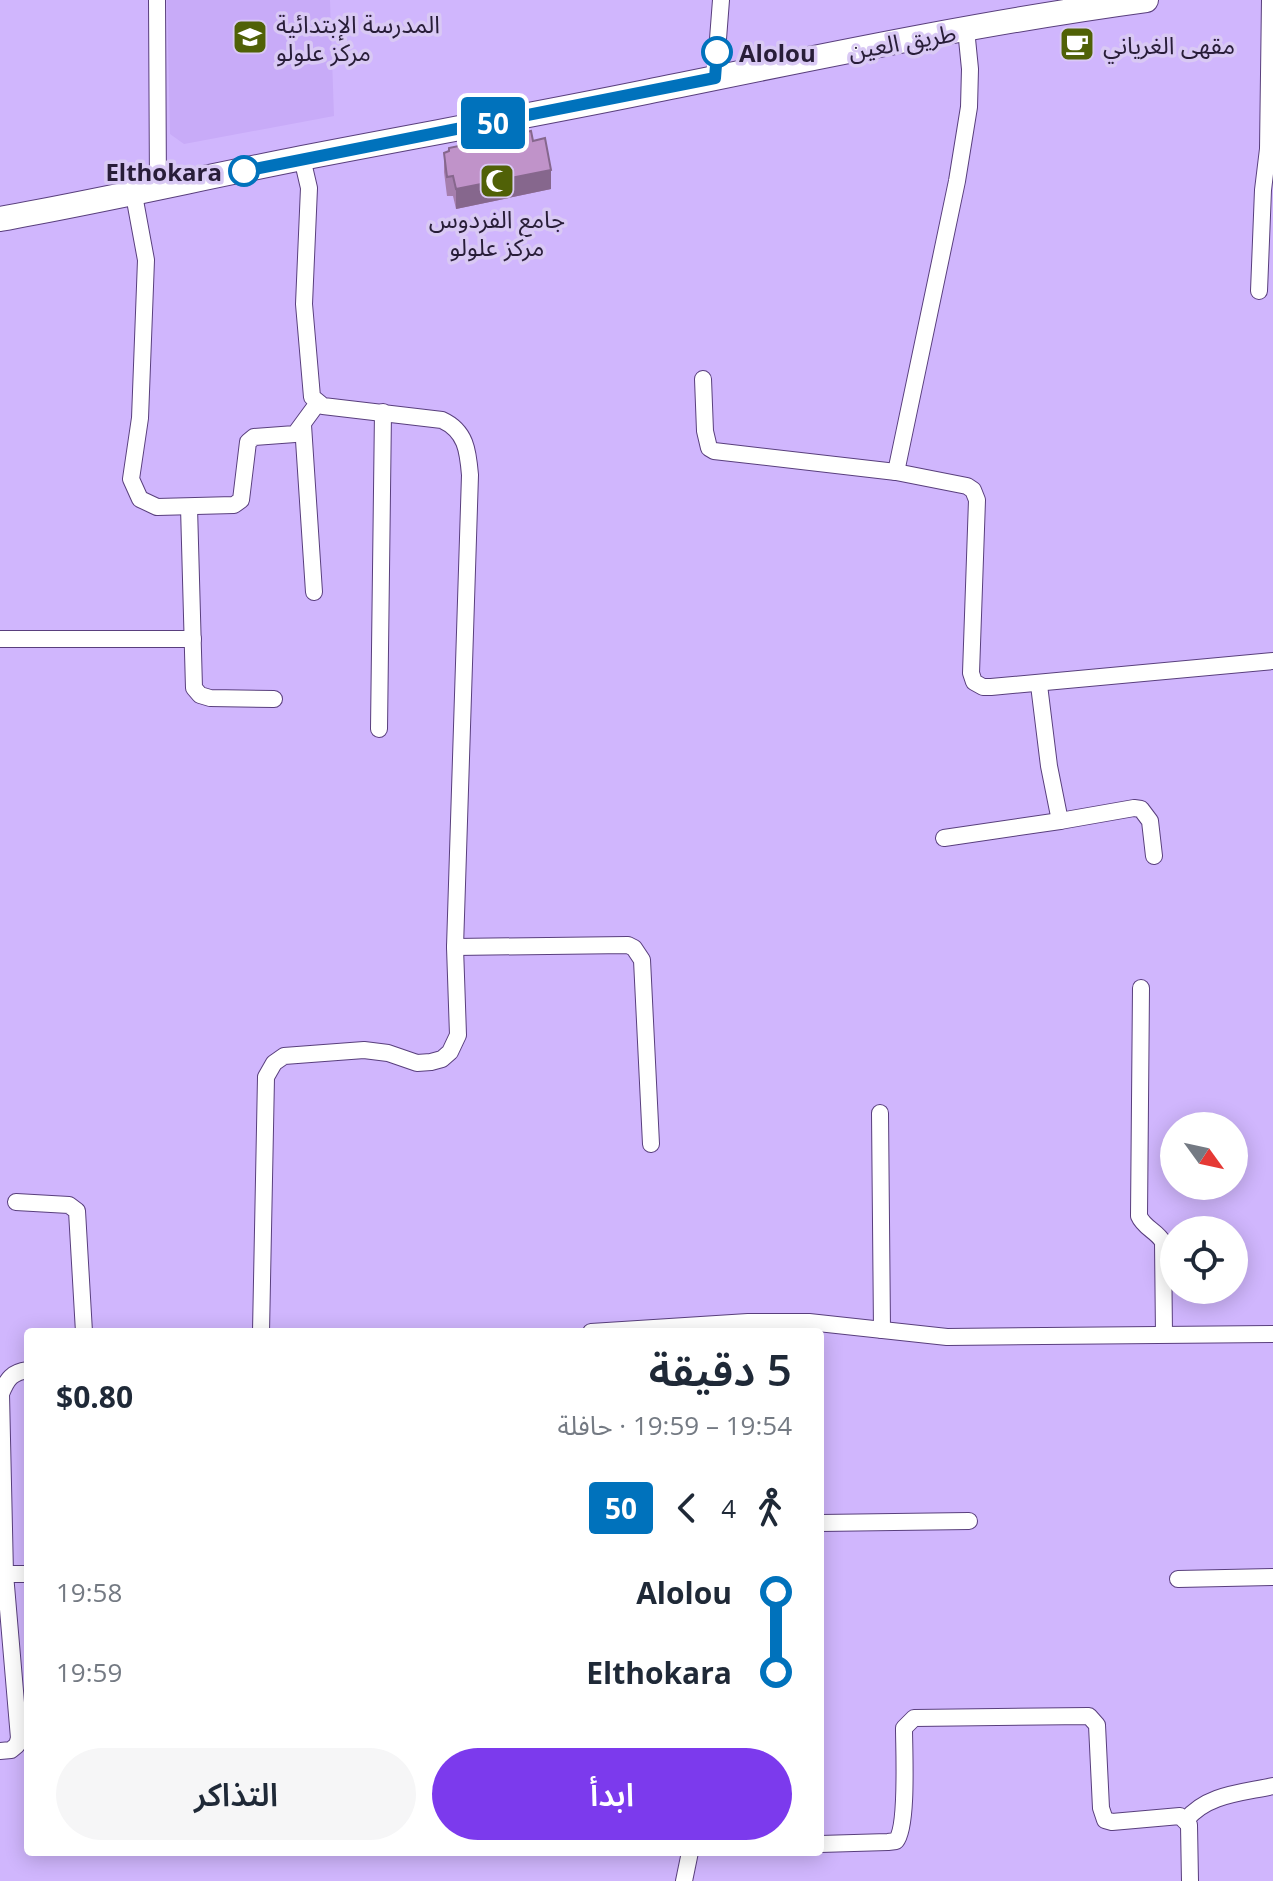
<!DOCTYPE html>
<html lang="ar">
<meta charset="utf-8">
<style>
body{margin:0;font-family:"Open Sans","Noto Sans Arabic",sans-serif;background:#f6f6f7;color:#1f2937;direction:rtl;height:100vh;display:flex;flex-direction:column;font-size:30px;white-space:nowrap}
*{box-sizing:border-box;margin:0}
p{font-size:26px;color:#747a83}
.icon{flex:none;width:44px;height:44px;fill:none;stroke:currentColor;stroke-width:2;stroke-linecap:round;stroke-linejoin:round}
.map{position:relative;flex:1;overflow:hidden;direction:ltr}
.panel{position:absolute;left:24px;top:1328px;width:800px;height:528px;display:flex;flex-direction:column;background:#fff;border-radius:8px;box-shadow:0 4px 20px #0003;direction:rtl}
.panel>*{flex:none}
.badge{padding:0 16px;border-radius:6px;font-size:28px;line-height:52px}
.needle{width:52px;rotate:123deg}
.controls{position:absolute;left:1160px;top:1112px;display:grid;gap:16px}
.controls a{display:grid;place-items:center;width:88px;height:88px;border-radius:50%;background:#fff;box-shadow:0 4px 20px #0003;font-size:40px}
.map>.badge{position:absolute;translate:-50% -50%;box-shadow:0 0 0 4px #fff}
.legs{display:flex;align-items:center;gap:12px;height:88px;padding:0 32px;font-size:26px}
.legs p{margin-inline-start:auto}
.overview{display:flex;align-items:center;justify-content:space-between;height:136px;padding:0 32px}
h1{font-size:44px;font-weight:600;line-height:60px}
.button{display:flex;gap:16px;margin-top:auto;padding:16px 32px}
.button a{flex:1;height:92px;border-radius:48px;background:#7c3aed;color:#fff;font-size:32px;font-weight:600;line-height:92px;text-align:center}
.button a+a{background:#f6f6f7;color:#1f2937}
ul{padding:0 32px;list-style:none}
li{display:flex;align-items:center;gap:28px;height:80px;font-size:30px}
li i{display:grid;place-items:center;width:12px;height:100%;margin:0 10px;background:currentColor}
li i::after{content:'';width:20px;height:20px;margin:-10px;border:6px solid;border-radius:50%;background:#fff}
li p{margin-inline-start:auto}
li:first-child i{background:linear-gradient(#0000 50%,currentColor 0)}
li:last-child i{background:linear-gradient(currentColor 50%,#0000 0)}
.map>svg:first-child{display:block}
.built{fill:#c8abf8}
.lines{fill:none;stroke-linecap:round;stroke-linejoin:round}
.minor-casing{stroke:#593f7d;stroke-width:18}
.secondary-casing{stroke:#593f7d;stroke-width:26}
.minor{stroke:#fff;stroke-width:16}
.secondary{stroke:#fff;stroke-width:24}
.wall{fill:#a57ead}
.shaded-wall{fill:#86678d}
.building{fill:#c093c9;stroke:#86678d;stroke-width:2}
.line-1-casing{stroke:#fff;stroke-width:18}
.line-1{stroke:#0072bc;stroke-width:12}
.stop-1-dot{fill:#fff;stroke:#0072bc;stroke-width:4}
.labels{text-anchor:middle;dominant-baseline:central;stroke-width:7;stroke-linejoin:round;paint-order:stroke}
.poi-label{font-size:24px;fill:#281d38;stroke:#d9c9f4;text-anchor:start}
.street-label{font-size:24px;fill:#281d38;stroke:#d9c9f4}
.stop-label{font-size:24px;font-weight:bold;fill:#281d38;stroke:#d9c9f4;text-anchor:start}
</style>
<div class="map">
<svg width="1273" height="1881" viewBox="0 0 1273 1881">
<rect width="100%" height="100%" fill="#d0b6fd"/>
<path class="built" d="M167,0h163l4,116 -150,28 -14,-10z"/>
<g class="lines">
<defs>
<g id="minor">
<path d="M157,0l1,189"/>
<path d="M1270,0l-2,149 5,1"/>
<path d="M715,78l6,-78"/>
<path d="M134,195l12,65 -6,158 -9,61 9,20 17,8 77,-2 7,-5 7,-58 6,-5 41,-3 22,-30"/>
<path d="M1259,291l4,-101 5,-41"/>
<path d="M703,379l2,52 4,17 5,3 182,21 71,14 6,4 4,10 -6,173 3,9 9,5h8l282,-26"/>
<path d="M303,425l11,167"/>
<path d="M896,472l61,-291 12,-74 1,-38 -4,-40"/>
<path d="M189,507l5,181 6,7 10,3 64,1"/>
<path d="M0,639h193"/>
<path d="M1039,685l10,81 11,55 74,-13 7,1 9,12 4,35"/>
<path d="M379,729l4,-317"/>
<path d="M944,838l116,-17"/>
<path d="M455,947l173,-2 6,3 8,12 9,184"/>
<path d="M1141,988l-2,228c5,12 18,15 24,26l1,92"/>
<path d="M880,1113l2,217"/>
<path d="M16,1202l53,3 8,6 7,121"/>
<path d="M261,1332l5,-255 8,-14 10,-7 80,-6 24,3 29,10 14,-1 11,-3 8,-7 8,-17 -3,-88 15,-472c-2,-24 -4,-44 -28,-55l-119,-14 -11,-9 -8,-93 5,-116 -7,-30"/>
<path d="M591,1332l157,-10h61l138,15 326,-3"/>
<path d="M820,1523l149,-2"/>
<path d="M5,1574h23"/>
<path d="M1178,1579l95,-2"/>
<path d="M0,1751l11,-1 6,-5 2,-7 -14,-164 -4,-180c6,-15 11,-22 27,-24"/>
<path d="M1186,1820c21,-26 56,-27 87,-34"/>
<path d="M820,1844l68,-2 8,-1c12,-14 8,-91 8,-113l10,-10 175,-2 8,9 4,83 4,12 7,2 68,-6 9,9 1,56"/>
<path d="M684,1881l6,-29"/>
</g>
<path id="secondary" d="M0,219c101,-18 201,-41 302,-61 113,-22 226,-42 339,-65 168,-34 335,-70 505,-93"/>
</defs>
<use href="#minor" class="minor-casing"/>
<use href="#secondary" class="secondary-casing"/>
<use href="#minor" class="minor"/>
<use href="#secondary" class="secondary"/>
</g>
<path class="wall" d="M533,141l18,48 -95,20 -3,-13h-6l-3,-24v-19z"/>
<path class="shaded-wall" d="M551,170v19l-95,20v-20z"/>
<path class="building" d="M531,131l2,10 12,-3 6,32 -95,19 -3,-13 -6,1 -3,-24 5,-2v-3z"/>
<g class="lines">
<defs>
<path id="line-1" d="M244,171l471,-93 2,-26"/>
</defs>
<use href="#line-1" class="line-1-casing"/>
<use href="#line-1" class="line-1"/>
</g>
<defs>
<symbol id="school-square" viewBox="-11 -11 22 22"><rect x="-9" y="-9" width="18" height="18" rx="4" fill="#506107" stroke="#d9c9f4"/><path d="M0-5L7-2L0 1L-7-2ZM-4 1L0 2.5L4 1V4Q0 6-4 4Z" fill="#fff"/></symbol>
<symbol id="cafe-square" viewBox="-11 -11 22 22"><rect x="-9" y="-9" width="18" height="18" rx="4" fill="#506107" stroke="#d9c9f4"/><path d="M-5.5-4.5H6V0H3Q3 3.5 0 3.5H-2.5Q-5.5 3.5-5.5 0ZM3-3.2v2h1.7v-2ZM-6 4.5H4V6H-6Z" fill="#fff"/></symbol>
<symbol id="mosque-square" viewBox="-11 -11 22 22"><rect x="-9" y="-9" width="18" height="18" rx="4" fill="#506107" stroke="#d9c9f4"/><path d="M3.5-4.9A6 6 0 1 0 3.5 4.9A5 5 0 1 1 3.5-4.9Z" fill="#fff"/></symbol>
</defs>
<g fill-rule="evenodd">
<use href="#school-square" x="230" y="17" width="40" height="40"/>
<use href="#cafe-square" x="1057" y="24" width="40" height="40"/>
<use href="#mosque-square" x="477" y="161" width="40" height="40"/>
</g>
<g class="stop-1-dot">
<circle cx="717" cy="52" r="14"/>
<circle cx="244" cy="171" r="14"/>
</g>
<g class="labels">
<g class="poi-label">
<text x="276" y="23">المدرسة الإبتدائية<tspan x="276" dy="28">مركز علولو</tspan></text>
<text x="1103" y="44">مقهى الغرياني</text>
<text x="497" y="218" text-anchor="middle">جامع الفردوس<tspan x="497" dy="28">مركز علولو</tspan></text>
</g>
<g class="street-label">
<text transform="translate(902 41) rotate(-10)">طريق العين</text>
</g>
<g class="stop-label">
<text x="739" y="52">Alolou</text>
<text x="222" y="171" text-anchor="end">Elthokara</text>
</g>
</g>
</svg>
<div class="controls">
<a><svg class="needle" viewBox="-14 -14 28 28"><path d="M0-13l5 13h-10z" fill="#e53935"/><path d="M0 13l5-13h-10z" fill="#747a83"/></svg></a>
<a><svg class="icon" aria-label="locate" viewBox="0 0 24 24"><circle cx="12" cy="12" r="6"/><path d="M12 2v4M12 18v4M2 12h4M18 12h4"/></svg></a>
</div>
<b class="badge" style="left:493px;top:123px;background:#0072bc;color:#fff">50</b>
<section class="panel">
<div class="overview"><div><h1>5 دقيقة</h1><p>19:54 – 19:59 · حافلة</p></div><b>$0.80</b></div>
<div class="legs"><svg class="icon" aria-label="walk" viewBox="0 0 24 24"><circle cx="13" cy="4" r="2"/><path d="M13 8l-2 6 4 7M11 14l-3 7M7 12l3-4h3l4 4"/></svg>4<svg class="icon" aria-label="back" viewBox="0 0 24 24"><path d="M15 5l-7 7 7 7"/></svg><b class="badge" style="background:#0072bc;color:#fff">50</b></div>
<ul>
<li><i style="color:#0072bc"></i><b>Alolou</b><p>19:58</p></li>
<li><i style="color:#0072bc"></i><b>Elthokara</b><p>19:59</p></li>
</ul>
<div class="button"><a>ابدأ</a><a>التذاكر</a></div>
</section>
</div>
